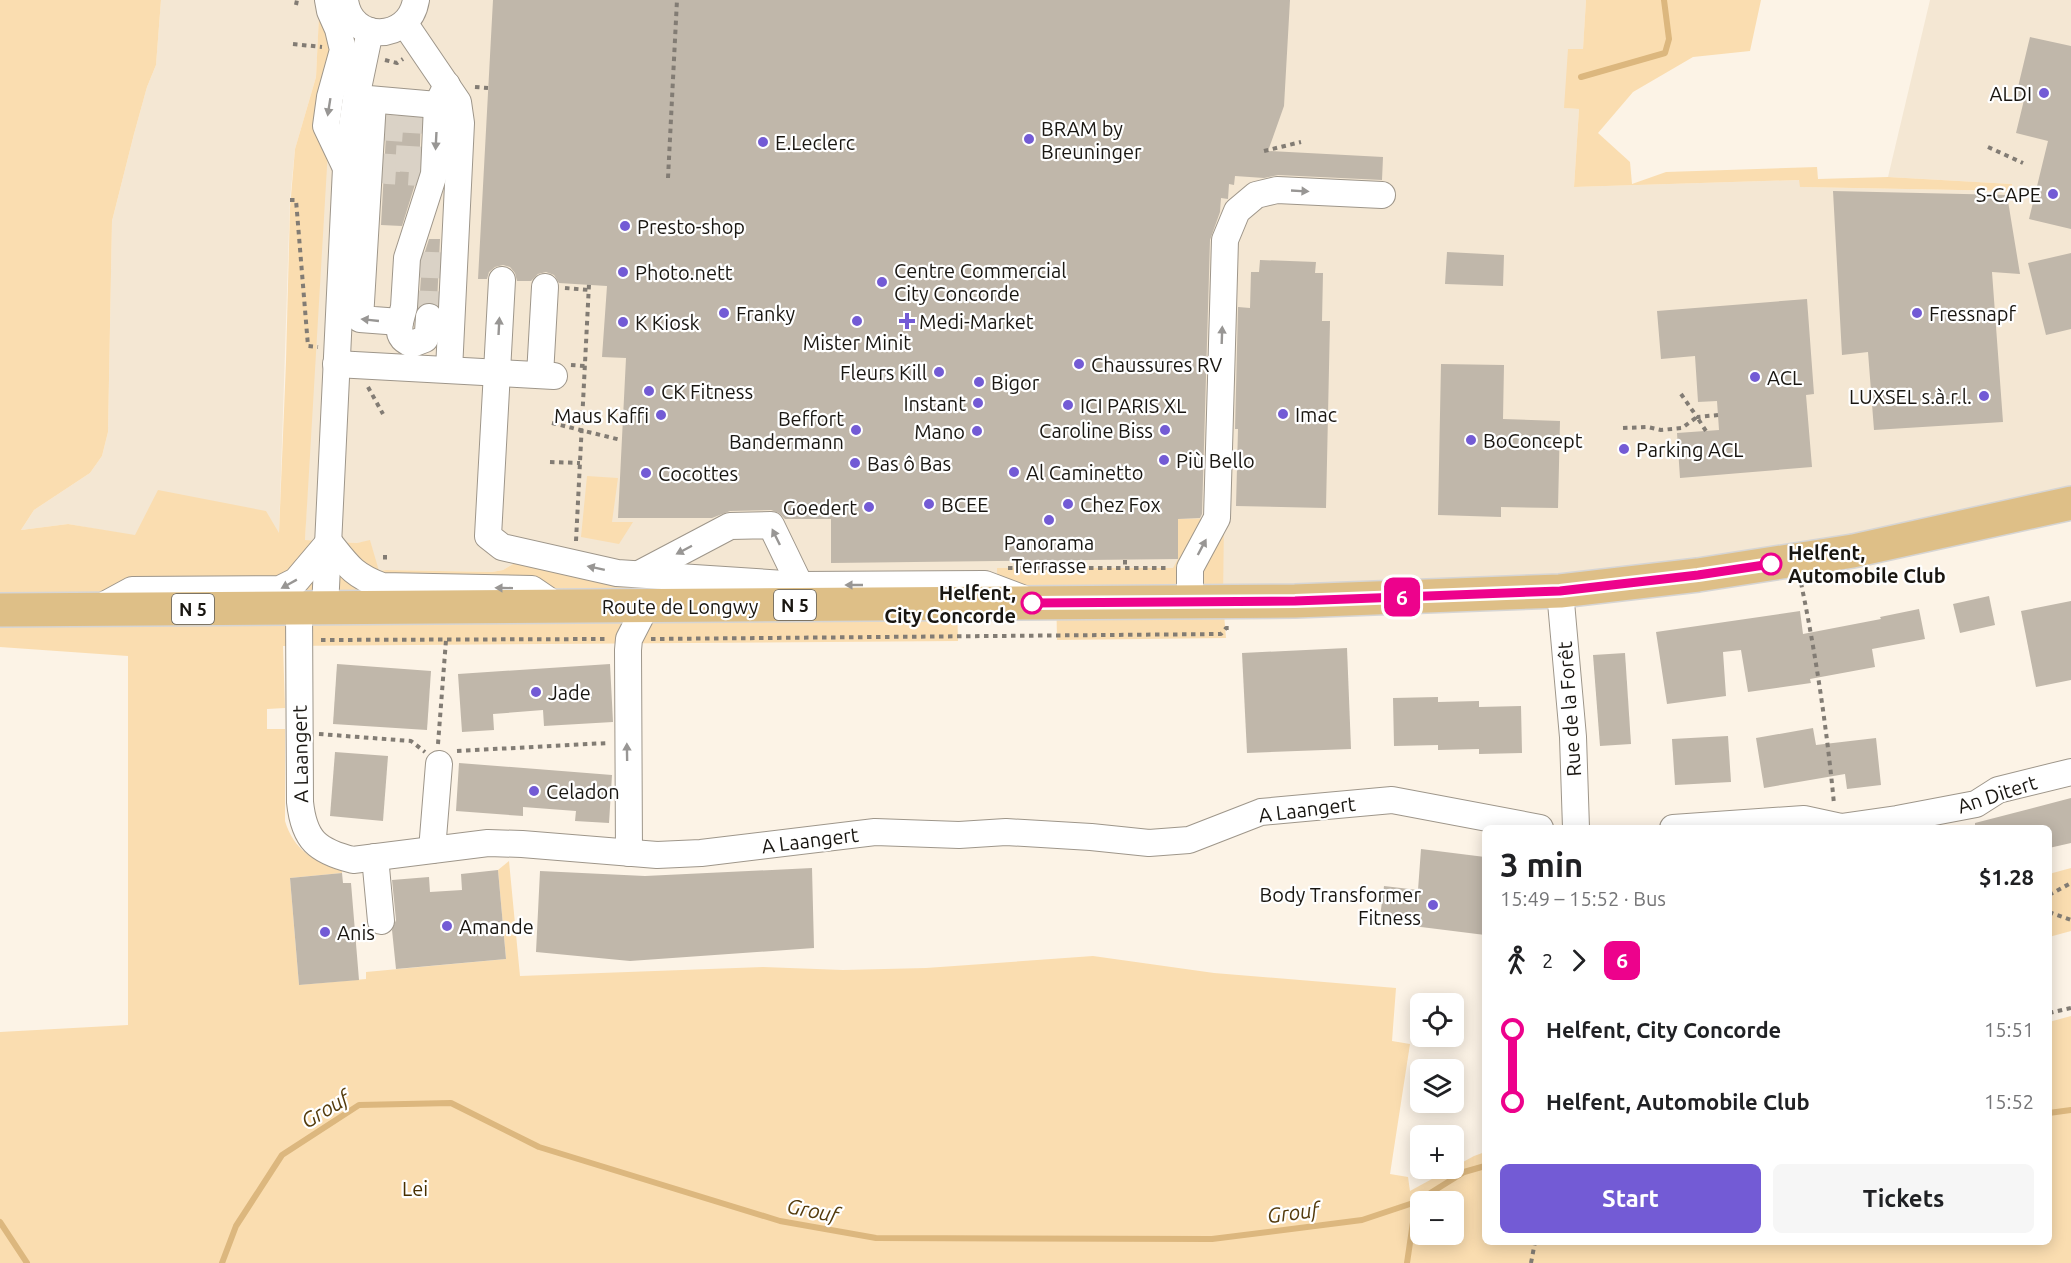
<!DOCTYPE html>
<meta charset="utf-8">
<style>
body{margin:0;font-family:Ubuntu,sans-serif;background:#f6f6f6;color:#202124;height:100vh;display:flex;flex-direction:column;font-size:22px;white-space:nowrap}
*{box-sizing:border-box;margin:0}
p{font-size:20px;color:#757577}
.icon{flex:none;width:33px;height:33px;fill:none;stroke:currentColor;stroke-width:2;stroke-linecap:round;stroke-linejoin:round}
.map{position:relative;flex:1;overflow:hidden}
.details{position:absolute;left:1482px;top:825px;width:570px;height:420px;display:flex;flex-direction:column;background:#fff;border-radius:9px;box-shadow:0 3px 15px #0003}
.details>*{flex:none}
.badge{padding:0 12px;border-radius:9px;font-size:21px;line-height:39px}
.controls{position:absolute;left:1410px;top:993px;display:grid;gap:12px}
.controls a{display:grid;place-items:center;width:54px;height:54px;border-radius:9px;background:#fff;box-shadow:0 3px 15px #0003;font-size:30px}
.map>.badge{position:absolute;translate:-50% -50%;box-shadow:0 0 0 3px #fff}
.legs{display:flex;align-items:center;gap:9px;height:66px;padding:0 18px;font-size:20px}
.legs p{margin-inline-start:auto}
.overview{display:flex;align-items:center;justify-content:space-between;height:102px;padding:0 18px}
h1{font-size:33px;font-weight:600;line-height:45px}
.button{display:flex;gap:12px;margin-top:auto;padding:12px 18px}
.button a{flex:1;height:69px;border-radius:9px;background:#735bd5;color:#fff;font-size:24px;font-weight:600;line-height:69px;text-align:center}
.button a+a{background:#f6f6f6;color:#202124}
ul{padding:0 18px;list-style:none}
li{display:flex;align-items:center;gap:21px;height:72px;font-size:22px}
li i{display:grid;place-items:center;width:9px;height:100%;margin:0 8px;background:currentColor}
li i::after{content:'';width:15px;height:15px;margin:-8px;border:4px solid;border-radius:50%;background:#fff}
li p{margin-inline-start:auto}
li:first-child i{background:linear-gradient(#0000 50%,currentColor 0)}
li:last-child i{background:linear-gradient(currentColor 50%,#0000 0)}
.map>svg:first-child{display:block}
.built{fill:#f4e7d3}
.green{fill:#faddb0;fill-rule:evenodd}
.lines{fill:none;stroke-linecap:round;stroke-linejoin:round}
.stream{stroke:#dcb77e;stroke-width:6}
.building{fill:#c0b7aa}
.minor-tunnel{stroke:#dad2c6;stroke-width:26;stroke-dasharray:26 13;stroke-linecap:butt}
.minor-casing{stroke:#9e968a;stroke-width:28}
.major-casing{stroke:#d6d5d4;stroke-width:36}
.path{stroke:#827c74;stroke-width:4;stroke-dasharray:4.5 4.5;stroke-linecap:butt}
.minor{stroke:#fff;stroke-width:26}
.major{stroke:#debf87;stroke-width:33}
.oneway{fill:#989694}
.line-1-casing{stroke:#fff;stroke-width:14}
.line-1{stroke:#ed028c;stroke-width:9}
.poi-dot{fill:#735bd5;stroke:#fff;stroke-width:2}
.stop-1-dot{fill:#fff;stroke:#ed028c;stroke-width:3}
.labels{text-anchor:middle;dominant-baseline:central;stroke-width:4.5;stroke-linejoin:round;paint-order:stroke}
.shield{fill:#fff;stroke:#5e5c58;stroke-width:1.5}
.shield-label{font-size:18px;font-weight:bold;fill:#191611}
.poi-label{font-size:20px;fill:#191611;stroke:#fff;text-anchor:start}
.stop-label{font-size:20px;font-weight:bold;fill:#191611;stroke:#fff;text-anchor:start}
.street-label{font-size:20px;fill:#191611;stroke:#fff}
.park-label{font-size:20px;fill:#483000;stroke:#fff}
.water-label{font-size:21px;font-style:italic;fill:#543b0c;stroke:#fff}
</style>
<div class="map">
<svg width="2071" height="1263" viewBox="0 0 2071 1263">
<rect width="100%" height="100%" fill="#fcf3e6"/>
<path class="built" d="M161,0h1425l-3,50 -14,-1 -4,59 14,1 -5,78 226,-7v7l211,4 1,-7 -124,-7 42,-177h141v503l-373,72 -641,28 -527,-49 -27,16 -11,2 -106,-2 -8,1 -8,-30 -13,2 -52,-3 23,-492 -2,-17 -7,-14 -3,60 -21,72 -5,51 -11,334 -144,2 -67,-12 -47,6 13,-20 56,-37 12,-17 6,-24 4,-211 22,-87 13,-47 9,-22z"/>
<g class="green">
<path d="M0,0h161l-5,65 -9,22 -13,47 -22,87 -4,211 -6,24 -12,17 -56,37 -13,20 47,-6 67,11 23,-45 108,21 13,22 7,-171 4,-154 5,-59 21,-72 3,-62 7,16 2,16 6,1 -29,492 52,3 13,-3 9,31 7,-1 106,2 11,-2 27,-16 427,49 1,38 -675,5 2,62 -18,1v20h18v92c8,28 30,42 57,50v2l-52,5 9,107 67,-6v-7l140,-13 -8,-89 11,-9 11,115 243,-9 80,3 83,-2 167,-12 121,17 182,15 -4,53 18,3 -20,130 18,3 2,14 64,-35 11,-4v90h564v-220l22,-6v247h-2071v-231l128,-7v-369l-128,-9zM1420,1202h34v32h-34z"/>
<path d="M1586,0h175l-11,51 -57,6 -60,35 -35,41 32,29 2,22 34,-12 151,-5 1,12 70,-2 124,7v7l-212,-4 -1,-7 -225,7 5,-78 -15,-1 4,-59h15z"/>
<path d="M587,476l31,2 -6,44h21l-14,22 -38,-7z"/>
<path d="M1224,518l-1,84 3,36 -169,2 -1,-53 -19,1 -40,-8v-12h176l5,-9v-40z"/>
<path d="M2071,868v63l-22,6v-63z"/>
</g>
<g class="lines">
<g class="stream">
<path d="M1581,77l84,-24 4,-14 -5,-39"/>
<path d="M2049,1113l22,-3"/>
<path d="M0,1222l27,41"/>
<path d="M222,1263l14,-37 46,-71 77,-50 92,-2 88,44 241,74 96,17 336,1 150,-19 54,-18 48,-30 21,-6"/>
<path d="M1407,1263l9,-61"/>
</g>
</g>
<g class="building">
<path d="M493,0h797l-6,106 -16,45 115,6 -1,23 -104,-5 -14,3 -29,-2 -1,9 -5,-1 -1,15 -7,-1 -1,14 -10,28 -8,274 -2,4 -22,1v40l-347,4v-44h-46l-6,-6 -8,-3 -41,1 -18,7h-94l8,-160 -24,-1 5,-71 -48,-3 -5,-8 -8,-3 -8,2 -7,7h-14l-2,-8 -5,-6 -7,-2 -8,2 -6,5 -2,7h-9z"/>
<path d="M2030,37l41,9v183l-42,-10 19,-78 -32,-8 8,-33 -7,-1 1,-12z"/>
<path d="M387,116l34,3 -2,52 -2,1 -1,9 -14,45 -21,-1z"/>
<path d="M1833,191l174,4 13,79 -28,-2 11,150 -129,8 -6,-78 -26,3z"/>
<path d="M429,239h11l-3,65 -8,-2 -10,4 3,-45z"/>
<path d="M1447,252l57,3 -1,31 -58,-2z"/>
<path d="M2071,253v76l-25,6 -18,-72z"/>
<path d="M1260,260l56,2 -1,11h8l-1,48h8l-4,187 -90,-2 2,-77h-3l3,-122 12,1 1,-36h8z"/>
<path d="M1807,299l7,95 -8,1 6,72 -132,11 -3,-45 42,-3 -2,-29 -19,1 -3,-46 -34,3 -4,-48z"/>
<path d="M1441,364l63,1 -1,54 57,2 -2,87 -57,-1v10l-63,-2z"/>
<path d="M1989,596l6,29 -35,8 -7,-29z"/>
<path d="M2071,601v79l-35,7 -15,-76z"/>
<path d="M1919,609l6,30 -53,10 3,18 -65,12 1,4 -63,9 -7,-42 -18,2 3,44 -59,8 -11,-72 144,-21 3,23 78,-15 -1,-2z"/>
<path d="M1347,648l4,101 -104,4 -5,-100z"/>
<path d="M1625,653l6,91 -31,2 -7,-91z"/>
<path d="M337,664l94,7 -4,59 -94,-6z"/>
<path d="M610,664l3,58 -69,4 -1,-16 -50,4 1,16 -32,2 -4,-58z"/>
<path d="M1438,697v5l41,-1v6l42,-1 1,47 -43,1v-5l-41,1v-5l-44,1 -1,-48z"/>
<path d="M1813,728l3,17 60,-7 5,47 -34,4 -2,-15 -81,14 -8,-50z"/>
<path d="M1728,736l3,46 -56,3 -3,-46z"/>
<path d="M335,752l53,4 -5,65 -53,-5z"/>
<path d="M459,763l153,12 -3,48 -34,-2 1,-10 -53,-4v9l-67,-5z"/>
<path d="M2071,798v45l-22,5v-20h-74v-5z"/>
<path d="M1421,849l64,8v78l-72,-9v-5l-33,-4 4,-31 34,4z"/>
<path d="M812,868l2,80 -184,13 -94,-9 4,-81 105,5z"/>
<path d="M498,870l8,89 -110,10 -4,-39 4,-10 -4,-40 37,-3 1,15 32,-2 -1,-16z"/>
<path d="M342,873l1,10h8l8,97 -60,5 -9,-107z"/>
</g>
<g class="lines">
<g class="minor-tunnel">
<path d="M391,115l-4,56 47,3"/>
<path d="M408,172l3,-56"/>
<path d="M429,317l3,-78"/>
</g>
<defs>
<g id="minor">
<path d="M328,0l2,11 8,18 5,21 -13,47 -4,29 20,42"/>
<path d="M345,0c5,43 64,43 71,0"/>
<path d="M405,24l53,78 3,21 -12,247"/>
<path d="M357,98l80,7"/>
<path d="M373,101l-13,218 40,3 4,-15 3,-49 27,-84 3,-69 10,-20"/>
<path d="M502,280l-14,256 14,11 115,26 183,12 185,-1 37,14"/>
<path d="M400,322c-2,12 1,18 12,22l13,-5 3,-7 1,-15"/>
<path d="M336,364l218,12"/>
<path d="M540,375l5,-88"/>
<path d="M329,542c19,24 24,33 53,44l150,3 25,17"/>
<path d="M639,574l91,-48 41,-1 29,60"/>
<path d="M1560,591l13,146 3,91"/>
<path d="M1190,602v-34l27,-50 8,-278 12,-29 19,-16 21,-5 105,5"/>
<path d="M299,608l1,194c4,38 17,49 53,58l135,-17 34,1 135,11 44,-2 174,-21 84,3 47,-3 85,5 58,6 40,-3 72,-28 131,-12 148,28"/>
<path d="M325,608l21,-440 10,-70 14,-67"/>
<path d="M97,609l35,-19 148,-1 16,-8 33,-39"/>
<path d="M1673,828l131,-9 37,8 56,-8 79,-15 22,-14 73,-18"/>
<path d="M432,850l7,-86"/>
<path d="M629,853l-1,-203 1,-11 17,-33"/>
<path d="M375,857l6,64"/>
</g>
<path id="major" d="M0,610l1295,-9 265,-10 138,-16 155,-24 218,-48"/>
</defs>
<use href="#minor" class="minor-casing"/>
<use href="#major" class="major-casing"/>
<g class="path">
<path d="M296,5l1,-5"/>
<path d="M293,44l29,3"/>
<path d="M385,60l12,3 6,-4"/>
<path d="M475,87l13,1"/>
<path d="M1988,147l35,16"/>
<path d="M1264,151l37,-9"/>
<path d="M668,178l9,-178"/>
<path d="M290,200h6l12,146 10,1"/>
<path d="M565,288l24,2"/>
<path d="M571,365l14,1"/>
<path d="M368,387l15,27"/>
<path d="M1681,394l16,23 21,-2"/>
<path d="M552,423l69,17"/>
<path d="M1623,428l25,-1 13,3 21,-2 15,-11 9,14"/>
<path d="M550,462l30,1"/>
<path d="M576,541l13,-257"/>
<path d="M385,555v9"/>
<path d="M1125,560v8"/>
<path d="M1008,568h161"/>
<path d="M1801,583c15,72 26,147 33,221"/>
<path d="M651,639l570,-5 5,-6h3"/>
<path d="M321,640l287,-1"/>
<path d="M319,734l92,7 14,11"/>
<path d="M438,744l8,-104"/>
<path d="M457,751l151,-8"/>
<path d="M2049,895l22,-12"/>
<path d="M2049,912l22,8"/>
<path d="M2049,1013l22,-5"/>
<path d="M1531,1263l4,-21"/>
</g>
<use href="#minor" class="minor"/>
<use href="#major" class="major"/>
</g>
<defs><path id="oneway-solid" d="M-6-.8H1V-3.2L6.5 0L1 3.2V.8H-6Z" transform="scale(1.5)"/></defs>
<g class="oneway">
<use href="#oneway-solid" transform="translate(329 107) rotate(99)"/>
<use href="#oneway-solid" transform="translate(436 141) rotate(93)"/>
<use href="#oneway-solid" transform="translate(1300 191) rotate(3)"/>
<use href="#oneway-solid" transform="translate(370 320) rotate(-174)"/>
<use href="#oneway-solid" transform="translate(499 326) rotate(-87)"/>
<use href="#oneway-solid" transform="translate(1222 335) rotate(-88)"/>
<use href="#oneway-solid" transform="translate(776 537) rotate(-116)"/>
<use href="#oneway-solid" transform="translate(1202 547) rotate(-62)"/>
<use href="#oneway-solid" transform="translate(684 550) rotate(152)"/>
<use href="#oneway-solid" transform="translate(596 568) rotate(-168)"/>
<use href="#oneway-solid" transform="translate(289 584) rotate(151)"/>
<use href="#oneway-solid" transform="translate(854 585) rotate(180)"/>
<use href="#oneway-solid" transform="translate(504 588) rotate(-179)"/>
<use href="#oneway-solid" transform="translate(627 752) rotate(-91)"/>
</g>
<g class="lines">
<defs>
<path id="line-1" d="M1032,603l263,-2 265,-10 138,-16 73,-11"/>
</defs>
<use href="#line-1" class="line-1-casing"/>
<use href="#line-1" class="line-1"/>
</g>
<g class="poi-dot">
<circle cx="2044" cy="93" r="6"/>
<circle cx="1029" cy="139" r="6"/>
<circle cx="763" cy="142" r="6"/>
<circle cx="2053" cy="194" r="6"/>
<circle cx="625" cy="226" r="6"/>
<circle cx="623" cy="272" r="6"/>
<circle cx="882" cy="282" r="6"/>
<circle cx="724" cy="313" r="6"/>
<circle cx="1917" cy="313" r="6"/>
<circle cx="857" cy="321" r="6"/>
<path d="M904 312h6v6h6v6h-6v6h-6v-6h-6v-6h6z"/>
<circle cx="623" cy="322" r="6"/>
<circle cx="1079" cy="364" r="6"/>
<circle cx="939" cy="372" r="6"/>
<circle cx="1755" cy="377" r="6"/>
<circle cx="979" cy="382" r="6"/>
<circle cx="649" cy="391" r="6"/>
<circle cx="1984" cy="396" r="6"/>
<circle cx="978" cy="403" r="6"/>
<circle cx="1068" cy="405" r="6"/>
<circle cx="1283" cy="414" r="6"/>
<circle cx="661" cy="415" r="6"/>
<circle cx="856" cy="430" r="6"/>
<circle cx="1165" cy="430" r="6"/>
<circle cx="977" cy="431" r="6"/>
<circle cx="1471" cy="440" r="6"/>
<circle cx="1624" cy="449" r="6"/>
<circle cx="1164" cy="460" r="6"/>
<circle cx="855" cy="463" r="6"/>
<circle cx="1014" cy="472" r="6"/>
<circle cx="646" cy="473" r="6"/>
<circle cx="929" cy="504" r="6"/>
<circle cx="1068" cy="504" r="6"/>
<circle cx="869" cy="507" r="6"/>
<circle cx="1049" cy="520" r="6"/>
<circle cx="536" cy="692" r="6"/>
<circle cx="534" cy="791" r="6"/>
<circle cx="1433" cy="905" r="6"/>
<circle cx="447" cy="926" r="6"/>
<circle cx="325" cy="932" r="6"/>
</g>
<g class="stop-1-dot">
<circle cx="1771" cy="564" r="10"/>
<circle cx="1032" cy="603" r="10"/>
</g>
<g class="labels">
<g class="shield">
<rect x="774" y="590" width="42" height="30" rx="4.5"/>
<rect x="172" y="594" width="42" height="30" rx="4.5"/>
</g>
<g class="shield-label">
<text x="795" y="605">N 5</text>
<text x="193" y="609">N 5</text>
</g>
<g class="poi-label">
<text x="2032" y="93" text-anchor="end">ALDI</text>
<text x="1041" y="128">BRAM by<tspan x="1041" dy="23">Breuninger</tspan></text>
<text x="775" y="142">E.Leclerc</text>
<text x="2041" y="194" text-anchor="end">S-CAPE</text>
<text x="637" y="226">Presto-shop</text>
<text x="894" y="270">Centre Commercial<tspan x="894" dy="23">City Concorde</tspan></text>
<text x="635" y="272">Photo.nett</text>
<text x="736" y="313">Franky</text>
<text x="1929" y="313">Fressnapf</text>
<text x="919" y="321">Medi-Market</text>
<text x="635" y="322">K Kiosk</text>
<text x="857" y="342" text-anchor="middle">Mister Minit</text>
<text x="1091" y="364">Chaussures RV</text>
<text x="927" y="372" text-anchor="end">Fleurs Kill</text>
<text x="1767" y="377">ACL</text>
<text x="991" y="382">Bigor</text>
<text x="661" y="391">CK Fitness</text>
<text x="1972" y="396" text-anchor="end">LUXSEL s.à.r.l.</text>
<text x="966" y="403" text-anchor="end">Instant</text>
<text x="1080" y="405">ICI PARIS XL</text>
<text x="1295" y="414">Imac</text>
<text x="649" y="415" text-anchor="end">Maus Kaffi</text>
<text x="844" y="418" text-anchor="end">Beffort<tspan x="844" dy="23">Bandermann</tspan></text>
<text x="1153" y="430" text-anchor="end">Caroline Biss</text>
<text x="965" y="431" text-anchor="end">Mano</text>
<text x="1483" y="440">BoConcept</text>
<text x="1636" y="449">Parking ACL</text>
<text x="1176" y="460">Più Bello</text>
<text x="867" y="463">Bas ô Bas</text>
<text x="1026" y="472">Al Caminetto</text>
<text x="658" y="473">Cocottes</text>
<text x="941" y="504">BCEE</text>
<text x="1080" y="504">Chez Fox</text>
<text x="857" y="507" text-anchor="end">Goedert</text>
<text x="1049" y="542" text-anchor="middle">Panorama<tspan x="1049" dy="23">Terrasse</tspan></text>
<text x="548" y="692">Jade</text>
<text x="546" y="791">Celadon</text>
<text x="1421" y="894" text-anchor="end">Body Transformer<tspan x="1421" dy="23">Fitness</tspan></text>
<text x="459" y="926">Amande</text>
<text x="337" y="932">Anis</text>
</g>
<g class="stop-label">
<text x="1788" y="552">Helfent,<tspan x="1788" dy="23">Automobile Club</tspan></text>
<text x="1016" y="592" text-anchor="end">Helfent,<tspan x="1016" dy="23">City Concorde</tspan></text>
</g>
<g class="street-label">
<text x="680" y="606">Route de Longwy</text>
<text transform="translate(1569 709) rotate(-94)">Rue de la Forêt</text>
<text transform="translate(300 754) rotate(-91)">A Laangert</text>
<text transform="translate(1997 794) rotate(-18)">An Ditert</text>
<text transform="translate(1307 809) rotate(-7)">A Laangert</text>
<text transform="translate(810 840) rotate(-7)">A Laangert</text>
</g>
<g class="park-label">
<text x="415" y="1188">Lei</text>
</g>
<g class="water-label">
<text transform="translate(325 1109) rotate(-31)">Grouf</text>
<text transform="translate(813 1210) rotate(11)">Grouf</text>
<text transform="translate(1293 1212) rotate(-7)">Grouf</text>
</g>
</g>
</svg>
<div class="controls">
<a><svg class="icon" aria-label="locate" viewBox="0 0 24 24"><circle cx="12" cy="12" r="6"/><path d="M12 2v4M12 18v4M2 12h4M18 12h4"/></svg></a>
<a><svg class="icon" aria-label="layers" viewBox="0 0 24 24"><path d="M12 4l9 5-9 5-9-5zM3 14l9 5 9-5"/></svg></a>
<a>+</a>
<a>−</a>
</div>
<b class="badge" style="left:1402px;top:597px;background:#ed028c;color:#fff">6</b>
<section class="details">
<div class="overview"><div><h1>3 min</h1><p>15:49 – 15:52 · Bus</p></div><b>$1.28</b></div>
<div class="legs"><svg class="icon" aria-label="walk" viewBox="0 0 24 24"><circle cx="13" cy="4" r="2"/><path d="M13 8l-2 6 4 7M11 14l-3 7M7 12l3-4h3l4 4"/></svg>2<svg class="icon" aria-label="forward" viewBox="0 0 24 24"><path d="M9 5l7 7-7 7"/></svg><b class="badge" style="background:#ed028c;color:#fff">6</b></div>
<ul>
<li><i style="color:#ed028c"></i><b>Helfent, City Concorde</b><p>15:51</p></li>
<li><i style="color:#ed028c"></i><b>Helfent, Automobile Club</b><p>15:52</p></li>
</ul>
<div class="button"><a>Start</a><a>Tickets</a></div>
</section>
</div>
